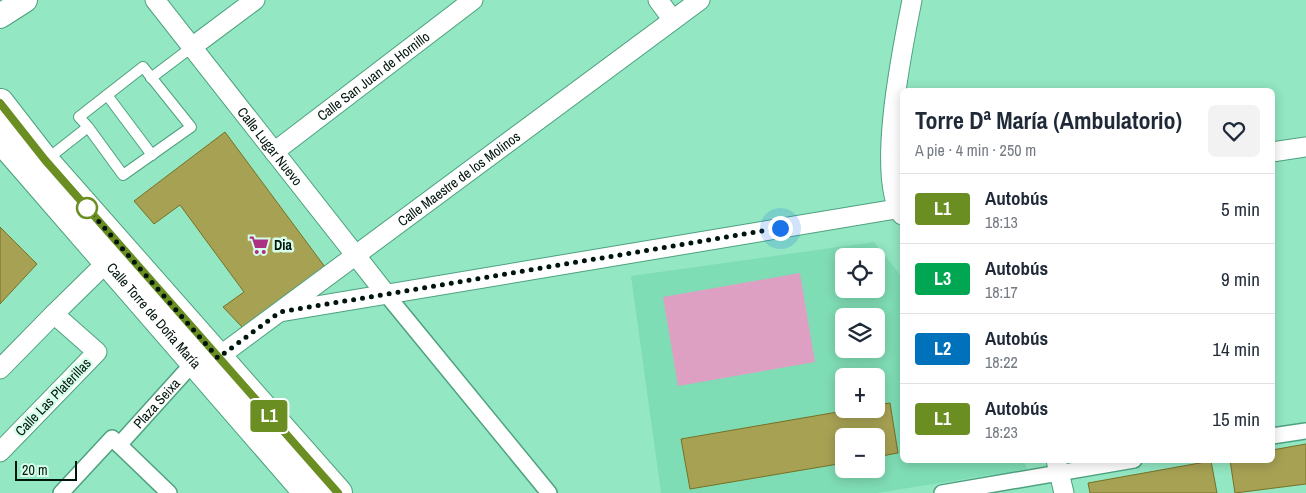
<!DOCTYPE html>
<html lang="es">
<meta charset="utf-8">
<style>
body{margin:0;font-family:"Archivo Narrow",sans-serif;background:#f2f2f3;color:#1f2937;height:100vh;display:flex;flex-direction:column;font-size:19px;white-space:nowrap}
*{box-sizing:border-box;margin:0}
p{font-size:16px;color:#747a83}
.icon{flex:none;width:28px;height:28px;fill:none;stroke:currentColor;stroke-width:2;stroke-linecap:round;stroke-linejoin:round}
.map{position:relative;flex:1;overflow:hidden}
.sheet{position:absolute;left:900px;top:88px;width:375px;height:375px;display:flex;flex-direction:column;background:#fff;border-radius:8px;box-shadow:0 2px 12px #0003}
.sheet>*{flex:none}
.badge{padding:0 10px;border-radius:4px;font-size:18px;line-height:32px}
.fabs{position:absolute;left:835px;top:248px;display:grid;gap:10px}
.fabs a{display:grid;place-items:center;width:50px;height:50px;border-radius:8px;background:#fff;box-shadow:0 2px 12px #0003;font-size:25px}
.scale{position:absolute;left:15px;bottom:12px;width:62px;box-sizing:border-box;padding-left:5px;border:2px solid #00150b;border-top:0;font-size:14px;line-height:18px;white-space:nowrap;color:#00150b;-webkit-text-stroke:4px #d6feeb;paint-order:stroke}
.you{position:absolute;width:25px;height:25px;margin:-12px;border:4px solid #fff;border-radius:50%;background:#1a73e8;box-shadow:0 0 0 8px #1a73e833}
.map>.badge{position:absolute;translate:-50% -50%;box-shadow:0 0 0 2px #fff}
.round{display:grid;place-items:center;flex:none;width:52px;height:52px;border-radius:8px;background:#f2f2f3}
.headline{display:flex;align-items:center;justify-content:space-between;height:85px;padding:0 15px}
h1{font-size:24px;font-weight:700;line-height:38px}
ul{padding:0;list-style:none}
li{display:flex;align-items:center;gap:15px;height:70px;padding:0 15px;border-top:1px solid #e0e1e3}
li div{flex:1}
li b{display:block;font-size:19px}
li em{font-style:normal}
li .badge{min-width:55px;font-weight:700;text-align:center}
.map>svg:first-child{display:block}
.built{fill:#7fddb5;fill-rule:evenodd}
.green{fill:#dda0c2}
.building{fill:#a7a154;stroke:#777123}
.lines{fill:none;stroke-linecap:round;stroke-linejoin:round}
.service-casing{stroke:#4da17f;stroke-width:12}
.pedestrian-casing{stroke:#4da17f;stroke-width:18}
.minor-casing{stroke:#4da17f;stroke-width:21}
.tertiary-casing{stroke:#4da17f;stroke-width:26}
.primary-casing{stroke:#4da17f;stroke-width:30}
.service{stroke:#fff;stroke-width:10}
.pedestrian{stroke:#fff;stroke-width:15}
.minor{stroke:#fff;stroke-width:19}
.tertiary{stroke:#fff;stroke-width:24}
.primary{stroke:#fff;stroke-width:28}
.line-casing{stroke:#fff;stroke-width:11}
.line{stroke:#6b8e23;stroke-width:8}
.walk{stroke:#00150b;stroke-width:5;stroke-dasharray:0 9}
.stop-dot{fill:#fff;stroke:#6b8e23;stroke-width:2.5}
.labels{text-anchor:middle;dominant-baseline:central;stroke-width:5;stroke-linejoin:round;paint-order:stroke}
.street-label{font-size:14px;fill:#00150b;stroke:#d6feeb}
.poi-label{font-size:14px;font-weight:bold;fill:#00150b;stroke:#d6feeb;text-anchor:start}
</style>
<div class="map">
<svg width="1306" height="493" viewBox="0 0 1306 493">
<rect width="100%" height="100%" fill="#93e7c2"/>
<path class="built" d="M874,242l28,35v183h122l3,9 -150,24h-216l-30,-217zM844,256h32v33h-32zM844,316h32v33h-32zM844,376h32v33h-32zM844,436h32v33h-32z"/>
<path class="green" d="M800,273l15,89 -137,24 -15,-89z"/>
<g class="building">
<path d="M225,132l100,135 -82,61 -20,-21 21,-15 -64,-87 -26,19 -20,-23z"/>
<path d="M0,227l37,37 -37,40z"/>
<path d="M890,403l8,50 -22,4v-21h-32v27l-154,26 -9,-50 174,-30h21v-4z"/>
<path d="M1306,444v40l-71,9 -5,-33h42v-10z"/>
<path d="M1211,461l6,32h-127l-2,-10z"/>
</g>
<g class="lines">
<defs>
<g id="service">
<path d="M151,78l41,-31"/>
<path d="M107,95l45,60"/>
<path d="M46,160l42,-33 -9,-10 64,-50 48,60 -68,48 -35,-48"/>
</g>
<g id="pedestrian">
<path d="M386,294l163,199"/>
<path d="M1272,436l34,-5"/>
<path id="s1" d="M119,445l75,-83"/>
<path d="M61,493l51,-55 57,55"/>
<path d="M942,493l192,-33"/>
</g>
<g id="minor">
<path id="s2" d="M155,0l231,294"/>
<path d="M658,0l15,20"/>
<path d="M192,47l63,-47"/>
<path id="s3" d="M274,152l199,-152"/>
<path d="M1272,152l34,-5"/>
<path d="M902,215c-27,-37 1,-169 10,-215"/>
<path d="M280,312l622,-104"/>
<path d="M54,314l53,-52"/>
<path id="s4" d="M217,358l483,-358"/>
<path d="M0,369l54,-55 43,38 -97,100"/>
<path d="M1056,460l8,33"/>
</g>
<path id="tertiary" d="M0,16l25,-16"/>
<g id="primary">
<path d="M0,103l45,58 293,332"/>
<path id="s5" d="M0,138l308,355"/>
</g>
</defs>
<use href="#service" class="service-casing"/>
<use href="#pedestrian" class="pedestrian-casing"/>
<use href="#minor" class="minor-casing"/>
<use href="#tertiary" class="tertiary-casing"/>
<use href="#primary" class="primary-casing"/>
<use href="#service" class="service"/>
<use href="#pedestrian" class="pedestrian"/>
<use href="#minor" class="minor"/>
<use href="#tertiary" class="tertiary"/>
<use href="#primary" class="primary"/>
</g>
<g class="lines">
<defs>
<path id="line" d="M0,103l45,57 293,333"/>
</defs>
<use href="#line" class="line-casing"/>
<use href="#line" class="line"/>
<path class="walk" d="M87,208l131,150 62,-46 500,-84"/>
</g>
<defs>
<symbol id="supermarket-bare" viewBox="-9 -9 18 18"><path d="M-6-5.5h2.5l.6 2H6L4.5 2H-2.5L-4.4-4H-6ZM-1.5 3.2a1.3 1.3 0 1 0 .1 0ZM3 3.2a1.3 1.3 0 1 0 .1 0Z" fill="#ae3283" stroke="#d6feeb" stroke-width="2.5" paint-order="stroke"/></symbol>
</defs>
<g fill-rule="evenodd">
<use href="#supermarket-bare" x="245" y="231" width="28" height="28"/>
</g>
<circle class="stop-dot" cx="87" cy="208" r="10"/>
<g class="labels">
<g class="street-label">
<text stroke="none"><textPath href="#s3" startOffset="125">Calle San Juan de Hornillo</textPath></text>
<text stroke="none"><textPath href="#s2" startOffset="186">Calle Lugar Nuevo</textPath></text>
<text stroke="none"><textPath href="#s4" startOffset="301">Calle Maestre de los Molinos</textPath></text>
<text stroke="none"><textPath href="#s5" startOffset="235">Calle Torre de Doña María</textPath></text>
<text transform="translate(53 397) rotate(-46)">Calle Las Platerillas</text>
<text stroke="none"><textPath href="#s1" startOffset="56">Plaza Seixa</textPath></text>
</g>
<g class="poi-label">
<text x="274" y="245">Dia</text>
</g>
</g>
</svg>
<div class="fabs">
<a><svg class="icon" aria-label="locate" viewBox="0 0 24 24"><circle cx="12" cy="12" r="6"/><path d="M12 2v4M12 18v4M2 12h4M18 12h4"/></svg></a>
<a><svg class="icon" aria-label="layers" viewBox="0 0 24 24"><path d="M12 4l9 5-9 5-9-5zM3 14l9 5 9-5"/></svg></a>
<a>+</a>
<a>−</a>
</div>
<div class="scale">20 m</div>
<div class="you" style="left:780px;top:228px"></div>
<b class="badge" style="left:269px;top:416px;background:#6b8e23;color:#fff">L1</b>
<section class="sheet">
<div class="headline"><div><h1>Torre Dª María (Ambulatorio)</h1><p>A pie · 4 min · 250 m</p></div><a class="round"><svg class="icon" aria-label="heart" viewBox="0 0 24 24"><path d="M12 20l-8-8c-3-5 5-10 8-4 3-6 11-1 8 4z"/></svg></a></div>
<ul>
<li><span class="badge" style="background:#6b8e23;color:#fff">L1</span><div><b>Autobús</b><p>18:13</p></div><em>5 min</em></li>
<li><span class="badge" style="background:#00a651;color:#fff">L3</span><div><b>Autobús</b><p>18:17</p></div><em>9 min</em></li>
<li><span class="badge" style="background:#0072bc;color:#fff">L2</span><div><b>Autobús</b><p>18:22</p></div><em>14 min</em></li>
<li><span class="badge" style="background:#6b8e23;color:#fff">L1</span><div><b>Autobús</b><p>18:23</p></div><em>15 min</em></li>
</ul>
</section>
</div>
